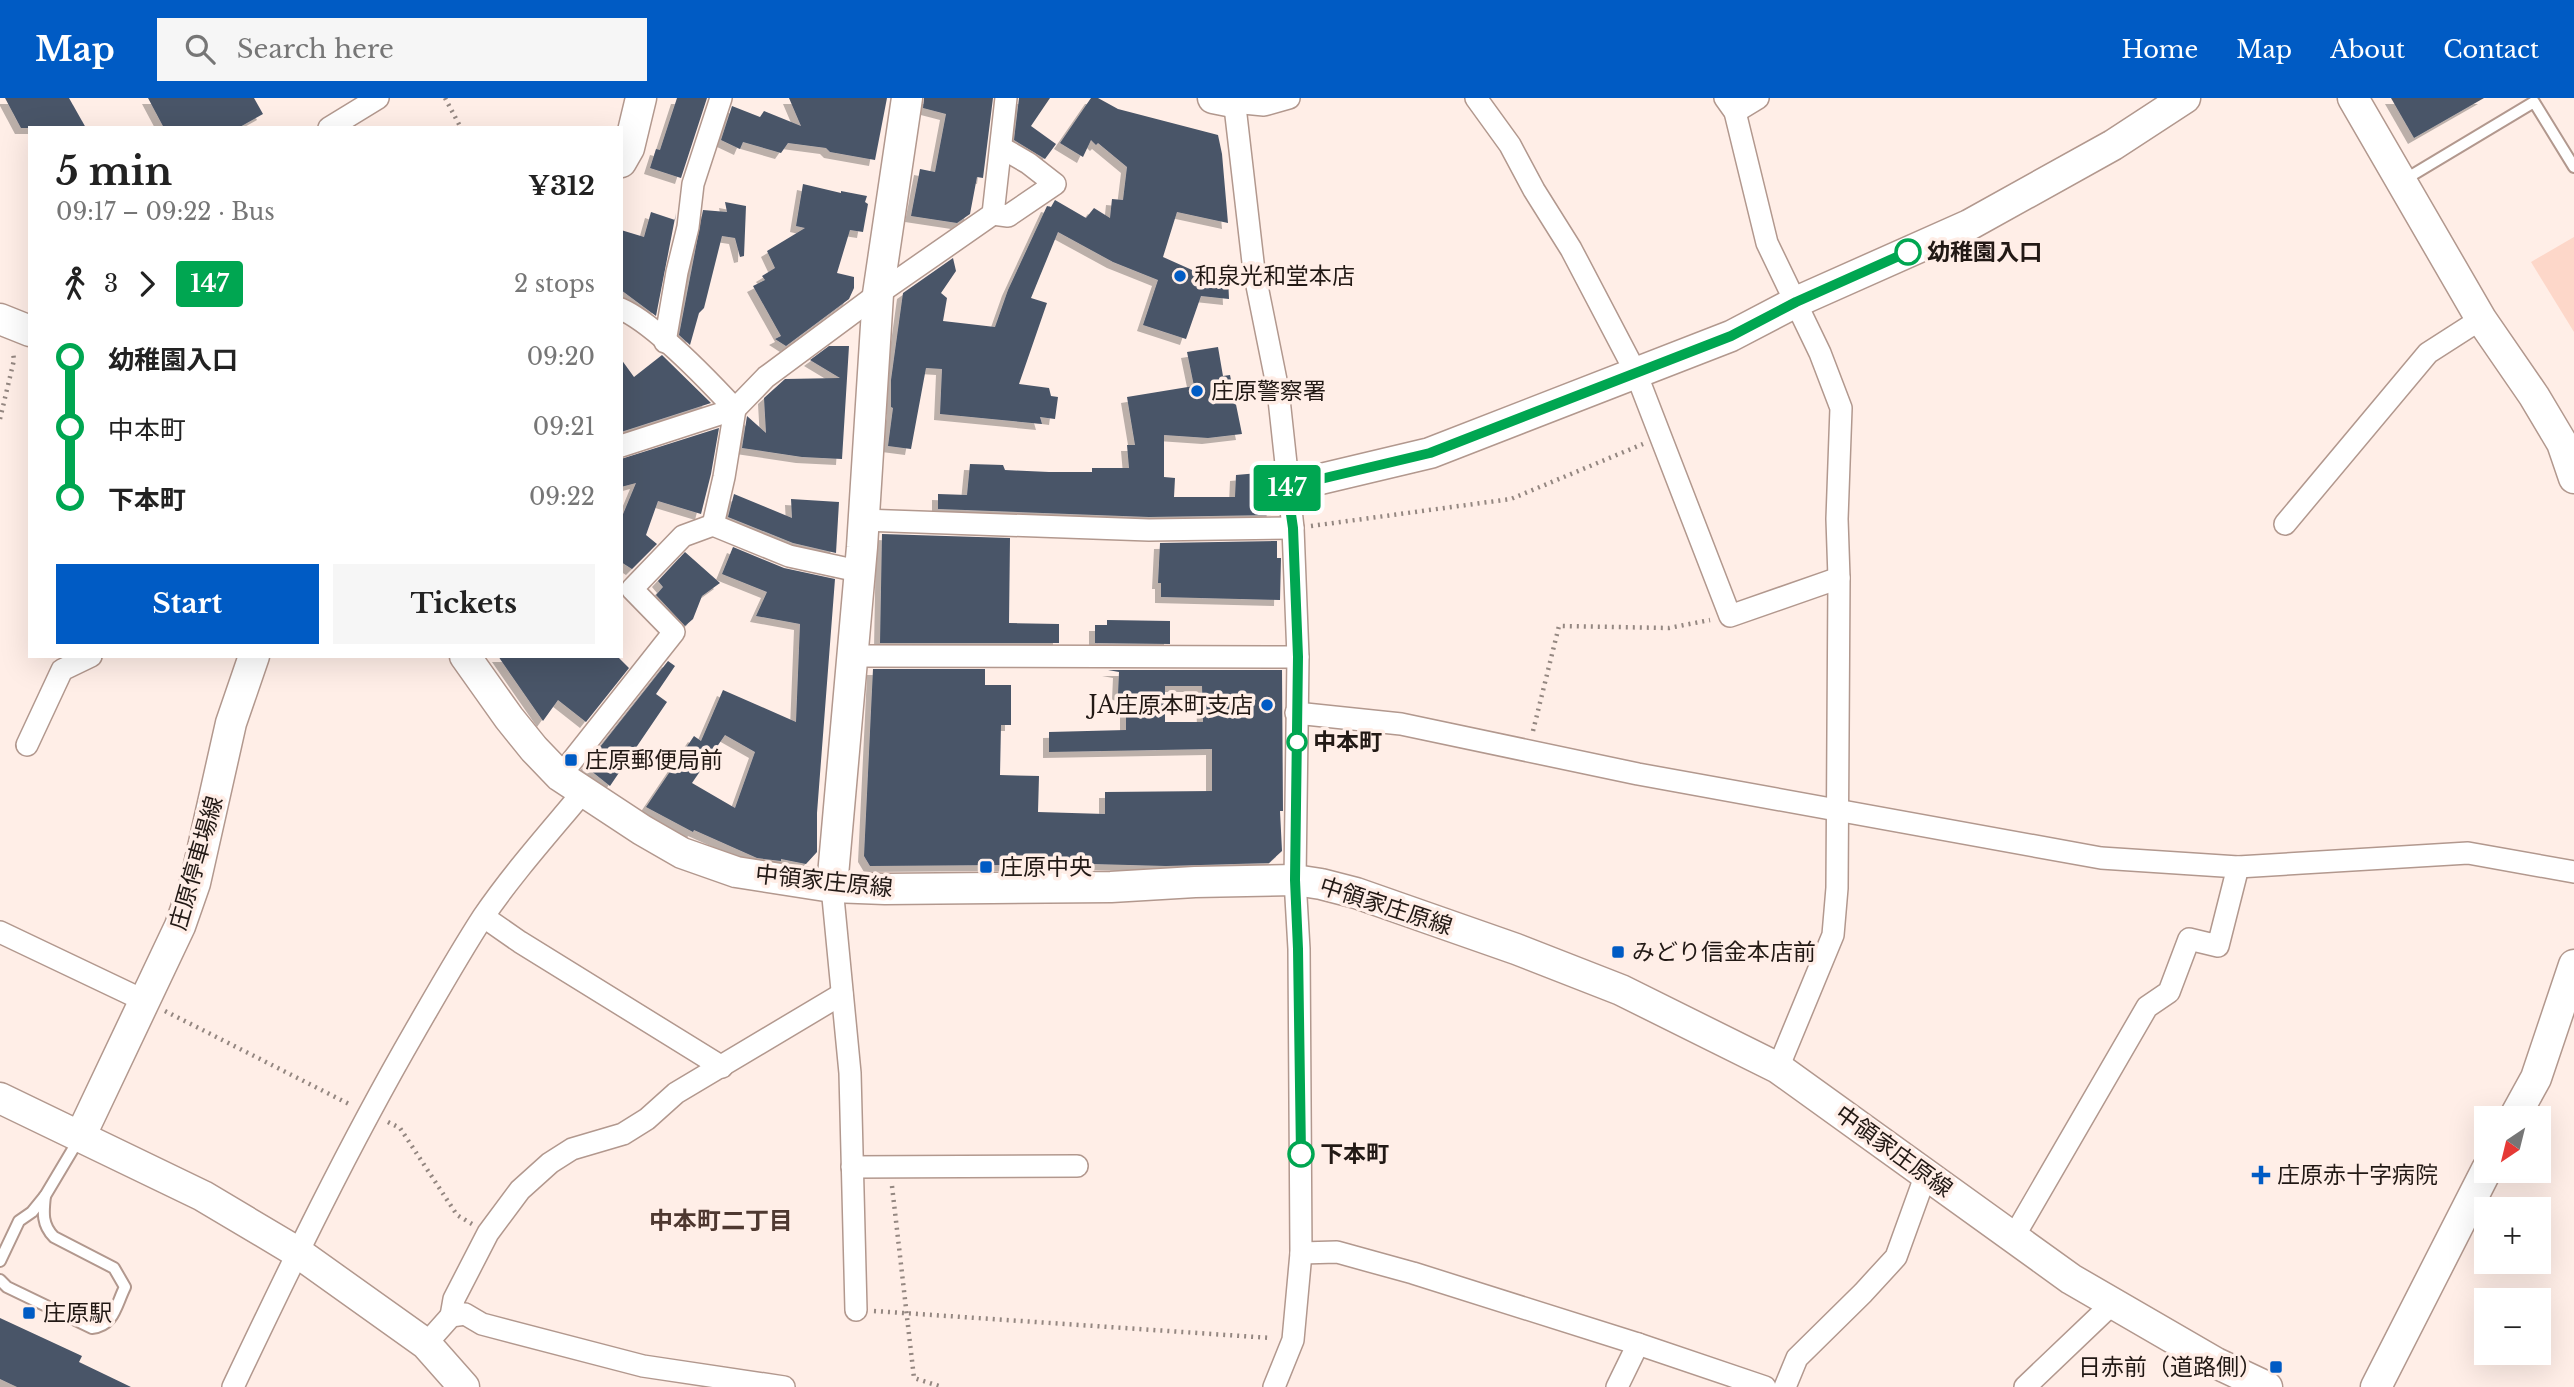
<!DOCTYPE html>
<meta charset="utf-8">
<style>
body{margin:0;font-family:"Libre Baskerville","Noto Sans JP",serif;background:#f6f6f6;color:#222;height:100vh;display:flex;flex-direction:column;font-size:26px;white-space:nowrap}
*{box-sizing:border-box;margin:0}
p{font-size:23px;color:#767676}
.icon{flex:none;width:38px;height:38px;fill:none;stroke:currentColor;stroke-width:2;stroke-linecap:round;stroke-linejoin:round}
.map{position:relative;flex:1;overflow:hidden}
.panel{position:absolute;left:28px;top:28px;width:595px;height:532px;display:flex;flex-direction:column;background:#fff;border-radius:0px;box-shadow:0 7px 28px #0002}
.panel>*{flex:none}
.badge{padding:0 14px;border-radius:5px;font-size:24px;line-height:46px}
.needle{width:46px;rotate:215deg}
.tools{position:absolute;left:2474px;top:1008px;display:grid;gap:14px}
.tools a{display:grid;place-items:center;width:77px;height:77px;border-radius:0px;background:#fff;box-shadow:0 7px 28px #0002;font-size:35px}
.map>.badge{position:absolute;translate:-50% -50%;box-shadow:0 0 0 4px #fff}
.legs{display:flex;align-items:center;gap:10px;height:77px;padding:0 28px;font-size:23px}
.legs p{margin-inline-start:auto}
.summary{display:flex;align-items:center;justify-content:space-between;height:119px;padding:0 28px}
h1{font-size:38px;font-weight:700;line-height:52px}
.button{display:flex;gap:14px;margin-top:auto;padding:14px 28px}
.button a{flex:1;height:80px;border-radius:0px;background:#005bc4;color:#fff;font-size:28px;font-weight:700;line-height:80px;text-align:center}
.button a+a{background:#f6f6f6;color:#222}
ul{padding:0 28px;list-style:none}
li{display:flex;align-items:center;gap:24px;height:70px;font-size:26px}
li i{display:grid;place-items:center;width:10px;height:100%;margin:0 9px;background:currentColor}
li i::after{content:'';width:18px;height:18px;margin:-9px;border:5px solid;border-radius:50%;background:#fff}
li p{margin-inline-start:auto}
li:first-child i{background:linear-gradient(#0000 50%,currentColor 0)}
li:last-child i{background:linear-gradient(currentColor 50%,#0000 0)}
header{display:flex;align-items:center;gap:42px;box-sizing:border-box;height:98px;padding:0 35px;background:#005bc4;color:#fff}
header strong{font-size:33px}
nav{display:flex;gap:38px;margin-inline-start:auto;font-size:24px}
.search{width:490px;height:63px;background:#f6f6f6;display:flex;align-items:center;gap:18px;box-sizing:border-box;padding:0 24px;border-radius:0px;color:#767676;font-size:26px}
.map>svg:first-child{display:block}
.green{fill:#fdd7c9}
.building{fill:#495568;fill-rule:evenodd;filter:url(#shadow)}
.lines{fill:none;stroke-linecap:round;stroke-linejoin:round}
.lane-casing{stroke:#b2988e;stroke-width:14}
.street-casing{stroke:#b2988e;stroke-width:24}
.secondary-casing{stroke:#b2988e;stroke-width:33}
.path{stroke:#948781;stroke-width:4.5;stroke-dasharray:2 5;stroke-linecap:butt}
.lane{stroke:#fff;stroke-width:10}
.street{stroke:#fff;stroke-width:21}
.secondary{stroke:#fff;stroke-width:30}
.line-1-casing{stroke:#fff;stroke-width:16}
.line-1{stroke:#00a651;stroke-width:10}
.stop-1-dot{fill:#fff;stroke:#00a651;stroke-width:3.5}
.poi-dot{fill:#005bc4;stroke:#ffeee7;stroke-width:2.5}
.labels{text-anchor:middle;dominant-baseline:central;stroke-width:7;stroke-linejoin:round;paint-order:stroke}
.stop-label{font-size:23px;font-weight:bold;fill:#221915;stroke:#ffeee7;text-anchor:start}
.poi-label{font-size:23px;fill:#221915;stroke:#ffeee7;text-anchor:start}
.street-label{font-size:23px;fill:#221915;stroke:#ffeee7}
.neighbourhood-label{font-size:24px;font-weight:bold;fill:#4e3830;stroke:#ffeee7}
</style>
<header>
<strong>Map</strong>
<div class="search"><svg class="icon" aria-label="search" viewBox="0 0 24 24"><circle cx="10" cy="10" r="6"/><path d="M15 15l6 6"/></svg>Search here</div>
<nav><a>Home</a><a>Map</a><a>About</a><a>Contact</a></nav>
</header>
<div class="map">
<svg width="2574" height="1289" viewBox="0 0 2574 1289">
<defs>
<filter id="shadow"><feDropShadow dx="-6" dy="6" stdDeviation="0" flood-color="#0004"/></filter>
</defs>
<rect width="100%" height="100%" fill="#ffeee7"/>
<path class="green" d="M2574,139v95l-43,-70z"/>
<g class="building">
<path d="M5,0h64l17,30h-65z"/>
<path d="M148,0h106l9,16 -25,14h-74z"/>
<path d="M677,0h30l-26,80 -31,-10 6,-19 4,1z"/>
<path d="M789,0h98l-12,62 -45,-8 -4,-4 -38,-5 -7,10 -38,-11 -3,7 -19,-9 11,-34 28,11 4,-6 37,15z"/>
<path d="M924,0h69l-10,80 -6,-1 -7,37 -13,9 -46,-7 9,-47 15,3 11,-58 -23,-6z"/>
<path d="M1019,0h31l-19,28 25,18 -11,15 -31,-19z"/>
<path d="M1091,0h7l20,11 100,26 4,19 6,69 -51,-11 -14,45 38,17 27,3 1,22 -28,-3 -15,43 -43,-14 15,-45 -45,-18 -55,-30 -27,66 16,5 -28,81 30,4 2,8 7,1 -3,22 -15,-2 2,7 -102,-10 2,-45 -16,-1 -15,81 -23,-3 5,-38 -2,-1v-27l12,-87 50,-35 3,13 -15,22 6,5 -4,23 52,6 13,-37 39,-84 4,1 4,-7 31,18 8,-10 16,10 2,-19 11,1 4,-33 -29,-24 -2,2 -5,-5 -8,17 -23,-14z"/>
<path d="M2391,0h93l-70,40z"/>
<path d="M803,86l38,9v-2l26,5 -2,6 3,2 -5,28 -13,-2 -13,43 17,4v11l-5,11 -63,47 -11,-7 6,-3 -28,-50 12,-6 -3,-4 13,-8 -8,-17 38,-23 -9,-2z"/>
<path d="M725,104l21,4 -2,50 -4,1 -5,-19 -13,-2 -18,72 -5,5 -9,32 -11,-10 24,-125 24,2z"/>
<path d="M651,114l24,8 1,-7 -20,103 -35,-26v-60l23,7z"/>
<path d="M829,248h20l-7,113 -40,-2 -60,-9 5,-32 19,17 -2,-35 21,-19 55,-1 -30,-18z"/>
<path d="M1218,249l5,29 7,-1 12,59 -34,4 -44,-3v42l11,1 -1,19h61l1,-22 34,-3 3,43 -124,2 -211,-8v-15l29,1 3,-31 33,1 2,5 44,2h43v-4h37l-2,-23h8l-8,-48 67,-11 -7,-34z"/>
<path d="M662,257l49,48 -90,29v-73l13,18z"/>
<path d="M719,330l-8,46 -10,40 -43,-13 -12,34 11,9 -25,25 -11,-7v-43l15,-36 -15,4v-28z"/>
<path d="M734,396l58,24 -1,-19 48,3 -3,51 -43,-10 -65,-26z"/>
<path d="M882,436l128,4 -1,85 50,1v19h-179z"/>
<path d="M1277,443v17h4l-1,42 -119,-3v-14h-3l2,-40z"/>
<path d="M733,449l51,21 51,11 -18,234v39l-11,12 -25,-5v2l-24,-3 -63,-28 -1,2 -47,-25 48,-71 7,5 22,-51 73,32 4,-98 -44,-8 11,-24 -45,-18zM725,637l30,17 -20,56 -43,-25z"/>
<path d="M685,454l35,31 -18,13 -9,23 -8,7 -29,-31 7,-8 -5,-6z"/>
<path d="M1107,522l63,1v23l-75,-1v-18h12z"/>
<path d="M498,558h119l12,12 -43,54 -28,-22 -15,21z"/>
<path d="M668,563l7,5 -19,28 11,8 -57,84 -25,-20z"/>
<path d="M873,571h112v16h26v40h-10l-1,50 39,1 -1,36 67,2v-22l107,-1v-42l-163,3v-20l77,-2v-35l-8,-1 1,-22 -11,-2h174l1,141h-3l2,40 -13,12 -103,3 -74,-2v-3l-20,-2 -62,-1v5h-4v2l-136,1 -6,-10zM1165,588h37l1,36h-38z"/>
<path d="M0,1220l82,38 -3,6 52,25h-114l-17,-8z"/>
</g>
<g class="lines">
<defs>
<g id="lane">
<path d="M2404,82l130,-78 40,65"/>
<path d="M0,1163l19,-40 13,-9 13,-16 34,-57"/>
<path d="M0,1182l7,7 85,41c22,-2 24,-23 33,-41l-11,-19 -60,-31c-12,-12 -11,-24 -9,-41"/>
</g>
<g id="street">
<path d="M1234,0l20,173 24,119 15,138 5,129 -3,223 4,69 2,304 -8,87 -19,47"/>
<path d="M1476,0l34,47 24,45 37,59 65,124 94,243 109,-38"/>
<path d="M1725,0l10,14 32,131 53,110 21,55 -4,111 2,59 -2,310 -4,47 -55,133"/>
<path d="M1233,4l31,3 25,-7"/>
<path d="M1735,14l23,-14"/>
<path d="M329,30l49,-30"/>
<path d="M993,116l15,2 47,-32 -27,-21 -26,-15"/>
<path d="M621,211c34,15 88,72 114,100l-11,68 -11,48 76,31 69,15"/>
<path d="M665,244l12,-70 11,-45 5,-43 28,-86"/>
<path d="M621,348l114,-37 31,-32 112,-83 115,-80 13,-116"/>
<path d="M862,422l287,10 144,-2"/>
<path d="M2285,426l143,-171 53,-34"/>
<path d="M852,558l446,1"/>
<path d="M1296,615l105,11 237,50 463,84 137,9 230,-14 106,19"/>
<path d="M27,647l35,-75 29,-14"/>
<path d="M560,678l114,-144 -42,-43 51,-53 30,-11"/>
<path d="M832,789l18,186 6,237"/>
<path d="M484,819l36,25 202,125"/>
<path d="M0,834l145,69"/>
<path d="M852,1069l225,-1"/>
<path d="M2013,1140l134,-231 22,-15 20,-53 29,7 20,-79"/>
<path d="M1301,1155l36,-1 76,21 225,71 127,43"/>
<path d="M451,1218l3,-17 34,-66 32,-43 30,-27 22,-14 51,-15 24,-15 29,-26 166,-99"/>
<path d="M426,1246l25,-28 14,-2 17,10 161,42 141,21"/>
<path d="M233,1289c57,-120 115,-240 182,-356 22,-38 44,-77 68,-114 30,-44 66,-84 100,-125"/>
<path d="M1617,1289l21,-43"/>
<path d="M1785,1289l12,-29 66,-65 33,-36 30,-83"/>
<path d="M2025,1289l86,-82"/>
</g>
<g id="secondary">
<path d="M1213,0l20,4"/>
<path d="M2353,0l128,221 53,77 28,47 12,35"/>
<path d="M621,64l8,-14 12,-50"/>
<path d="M0,221l30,12"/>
<path d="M1287,389l143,-34 301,-117 65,-34 173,-77 144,-80 72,-47"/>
<path d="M465,558l44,62 25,31 26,27 82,54 40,23 54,19 96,15 53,2 226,-2 84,-5 100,-2 26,4 35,9 160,56 105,41 157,78 293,211 145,84 51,24"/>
<path d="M832,789l30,-340 16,-253 29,-196"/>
<path d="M0,1000l203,98 94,56 129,92 38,43"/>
<path d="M2514,1020l22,-40 38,-113"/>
<path d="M80,1039l100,-211 15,-43 36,-160 23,-67"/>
<path d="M2376,1289l111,-218"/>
</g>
</defs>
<use href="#lane" class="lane-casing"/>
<use href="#street" class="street-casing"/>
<use href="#secondary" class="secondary-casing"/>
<g class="path">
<path d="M445,0l16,30"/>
<path d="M0,321l14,-59 -1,-8"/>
<path d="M1311,428l200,-27 132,-55"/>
<path d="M1533,633l26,-105 110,2 41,-8"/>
<path d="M165,913l186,94"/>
<path d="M388,1024l12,6 57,87 15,9"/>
<path d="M892,1088l22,192 28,9"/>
<path d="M874,1213l397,27"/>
</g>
<use href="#lane" class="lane"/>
<use href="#street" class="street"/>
<use href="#secondary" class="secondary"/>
</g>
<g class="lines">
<defs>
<path id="line-1" d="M1301,1056l-3,-205 -3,-69 3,-223 -5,-129 -6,-41 143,-34 301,-117 65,-34 112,-50"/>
</defs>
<use href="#line-1" class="line-1-casing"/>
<use href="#line-1" class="line-1"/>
</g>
<g class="stop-1-dot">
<circle cx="1908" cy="154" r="12"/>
<circle cx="1297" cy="644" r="9"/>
<circle cx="1301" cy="1056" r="12"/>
</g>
<g class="poi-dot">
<circle cx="1180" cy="178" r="7"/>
<circle cx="1197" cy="293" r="7"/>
<circle cx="1267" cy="607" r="7"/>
<rect x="564" y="655" width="14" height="14" rx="3.5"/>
<rect x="979" y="762" width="14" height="14" rx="3.5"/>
<rect x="1611" y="847" width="14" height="14" rx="3.5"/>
<path d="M2257.5 1066.5h7v7h7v7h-7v7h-7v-7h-7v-7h7z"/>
<rect x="22" y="1208" width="14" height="14" rx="3.5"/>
<rect x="2269" y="1262" width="14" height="14" rx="3.5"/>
</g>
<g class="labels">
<g class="stop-label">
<text x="1927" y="154">幼稚園入口</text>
<text x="1313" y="644">中本町</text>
<text x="1320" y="1056">下本町</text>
</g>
<g class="poi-label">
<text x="1194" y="178">和泉光和堂本店</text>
<text x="1211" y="293">庄原警察署</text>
<text x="1253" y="607" text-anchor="end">JA庄原本町支店</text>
<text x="585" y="662">庄原郵便局前</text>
<text x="1000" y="769">庄原中央</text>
<text x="1632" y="854">みどり信金本店前</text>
<text x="2277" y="1077">庄原赤十字病院</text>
<text x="43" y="1215">庄原駅</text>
<text x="2262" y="1269" text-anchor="end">日赤前（道路側）</text>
</g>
<g class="street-label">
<text transform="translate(196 765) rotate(-74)">庄原停車場線</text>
<text transform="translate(824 783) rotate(6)">中領家庄原線</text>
<text transform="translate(1386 808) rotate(18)">中領家庄原線</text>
<text transform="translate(1894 1053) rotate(36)">中領家庄原線</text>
</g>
<g class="neighbourhood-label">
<text x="721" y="1122">中本町二丁目</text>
</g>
</g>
</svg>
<div class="tools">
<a><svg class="needle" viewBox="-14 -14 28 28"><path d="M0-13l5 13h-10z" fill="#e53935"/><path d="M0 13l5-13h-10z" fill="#767676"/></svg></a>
<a>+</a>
<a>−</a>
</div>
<b class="badge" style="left:1287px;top:390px;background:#00a651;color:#fff">147</b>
<section class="panel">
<div class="summary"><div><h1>5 min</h1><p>09:17 – 09:22 · Bus</p></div><b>¥312</b></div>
<div class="legs"><svg class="icon" aria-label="walk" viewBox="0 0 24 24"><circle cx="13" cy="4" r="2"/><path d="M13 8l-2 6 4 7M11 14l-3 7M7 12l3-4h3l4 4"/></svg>3<svg class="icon" aria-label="forward" viewBox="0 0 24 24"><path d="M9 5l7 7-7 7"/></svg><b class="badge" style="background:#00a651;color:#fff">147</b><p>2 stops</p></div>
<ul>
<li><i style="color:#00a651"></i><b>幼稚園入口</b><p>09:20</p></li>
<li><i style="color:#00a651"></i><span>中本町</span><p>09:21</p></li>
<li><i style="color:#00a651"></i><b>下本町</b><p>09:22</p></li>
</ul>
<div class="button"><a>Start</a><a>Tickets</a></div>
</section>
</div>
